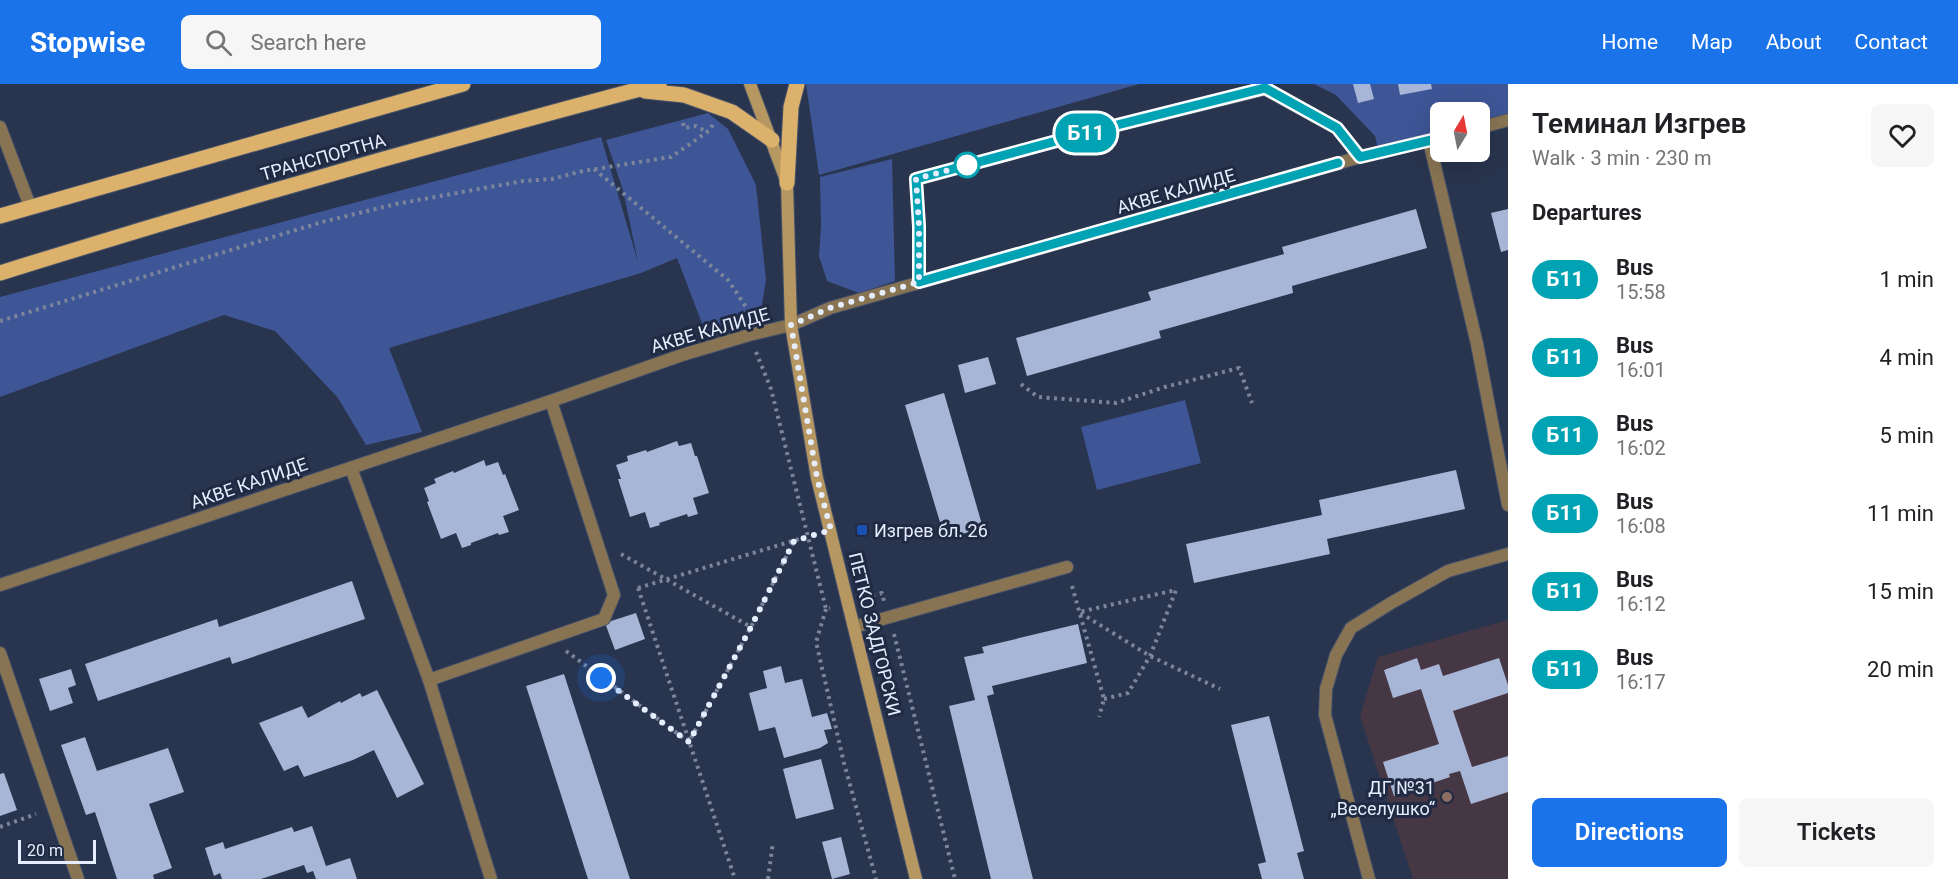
<!DOCTYPE html>
<meta charset="utf-8">
<style>
body{margin:0;font-family:Roboto,sans-serif;background:#f6f6f6;color:#202124;height:100vh;display:flex;flex-direction:column;font-size:22px;white-space:nowrap}
*{box-sizing:border-box;margin:0}
p{font-size:20px;color:#757577}
.icon{flex:none;width:33px;height:33px;fill:none;stroke:currentColor;stroke-width:2;stroke-linecap:round;stroke-linejoin:round}
.map{position:relative;flex:1;overflow:hidden}
.drawer{display:flex;flex-direction:column;background:#fff;width:450px}
.drawer>*{flex:none}
.badge{padding:0 12px;border-radius:20px;font-size:21px;line-height:39px}
.needle{width:39px;rotate:10deg}
.tools{position:absolute;left:1430px;top:18px;display:grid;gap:12px}
.tools a{display:grid;place-items:center;width:60px;height:60px;border-radius:9px;background:#fff;box-shadow:0 6px 24px #0002;font-size:30px}
.scale{position:absolute;left:18px;bottom:15px;width:78px;box-sizing:border-box;padding-left:6px;border:3px solid #e5edfe;border-top:0;font-size:16px;line-height:21px;white-space:nowrap;color:#e5edfe;-webkit-text-stroke:4px #202a43;paint-order:stroke}
.you{position:absolute;width:30px;height:30px;margin:-15px;border:4px solid #fff;border-radius:50%;background:#1a73e8;box-shadow:0 0 0 9px #1a73e833}
.map>.badge{position:absolute;translate:-50% -50%;box-shadow:0 0 0 3px #fff}
h2{padding:0 24px;font-size:22px;line-height:54px}
.round{display:grid;place-items:center;flex:none;width:63px;height:63px;border-radius:9px;background:#f6f6f6}
.headline{display:flex;align-items:center;justify-content:space-between;height:102px;padding:0 24px}
h1{font-size:28px;font-weight:600;line-height:45px}
.primary-button{display:flex;gap:12px;margin-top:auto;padding:12px 24px}
.primary-button a{flex:1;height:69px;border-radius:9px;background:#1a73e8;color:#fff;font-size:24px;font-weight:600;line-height:69px;text-align:center}
.primary-button a+a{background:#f6f6f6;color:#202124}
ul{padding:0;list-style:none}
li{display:flex;align-items:center;gap:18px;height:78px;padding:0 24px}
li div{flex:1}
li b{display:block;font-size:22px}
li em{font-style:normal}
li .badge{min-width:66px;font-weight:700;text-align:center}
header{display:flex;align-items:center;gap:36px;box-sizing:border-box;height:84px;padding:0 30px;background:#1a73e8;color:#fff}
header strong{font-size:28px}
nav{display:flex;gap:33px;margin-inline-start:auto;font-size:21px}
.search{width:420px;height:54px;background:#f6f6f6;display:flex;align-items:center;gap:15px;box-sizing:border-box;padding:0 21px;border-radius:9px;color:#757577;font-size:22px}
main{display:flex;flex:1;min-height:0}
.map>svg:first-child{display:block}
.education{fill:#463745}
.green{fill:#3e5696}
.building{fill:#a7b5d6}
.lines{fill:none;stroke-linecap:round;stroke-linejoin:round}
.lane-casing{stroke:#47526a;stroke-width:14}
.street-casing{stroke:#47526a;stroke-width:14}
.secondary-casing{stroke:#47526a;stroke-width:14}
.primary-casing{stroke:#47526a;stroke-width:17}
.path{stroke:#7b859b;stroke-width:4;stroke-dasharray:3 4.5;stroke-linecap:butt}
.lane{stroke:#887453;stroke-width:12}
.street{stroke:#887453;stroke-width:12}
.secondary{stroke:#b79761;stroke-width:12}
.primary{stroke:#dbb16b;stroke-width:15}
.line-casing{stroke:#fff;stroke-width:14}
.line{stroke:#00a3b4;stroke-width:9}
.walk{stroke:#e5edfe;stroke-width:6;stroke-dasharray:0 10.8}
.stop-dot{fill:#fff;stroke:#00a3b4;stroke-width:3}
.transit-dot{fill:#1a4fb4;stroke:#202a43;stroke-width:2}
.education-dot{fill:#8d6e63;stroke:#202a43;stroke-width:2}
.labels{text-anchor:middle;dominant-baseline:central;stroke-width:6;stroke-linejoin:round;paint-order:stroke}
.street-label{font-size:18px;fill:#e5edfe;stroke:#202a43}
.poi-label{font-size:18px;fill:#e5edfe;stroke:#202a43;text-anchor:start}
</style>
<header>
<strong>Stopwise</strong>
<div class="search"><svg class="icon" aria-label="search" viewBox="0 0 24 24"><circle cx="10" cy="10" r="6"/><path d="M15 15l6 6"/></svg>Search here</div>
<nav><a>Home</a><a>Map</a><a>About</a><a>Contact</a></nav>
</header>
<main>
<div class="map">
<svg width="1508" height="795" viewBox="0 0 1508 795">
<rect width="100%" height="100%" fill="#29344e"/>
<path class="education" d="M1508,536v259h-95l-53,-163 18,-59z"/>
<g class="green">
<path d="M806,0h333l-320,91z"/>
<path d="M1314,0h194v39l-29,8v-19h-39v30l-59,18 -6,-24 -39,-41z"/>
<path d="M708,29l20,16 28,56 10,95 -6,36 -52,23 -31,-81 -36,15 -252,75 33,84 -56,13 -28,-47 -63,-67 -51,-16 -224,82v-100l601,-160 37,125 -15,-72 -17,-50z"/>
<path d="M892,75l3,122 -36,12 -32,-12 -8,-25 2,-30 -1,-49z"/>
<path d="M1185,316l16,63 -104,27 -16,-63z"/>
</g>
<g class="building">
<path d="M1353,0h17l4,15 -16,4z"/>
<path d="M1398,0h33l1,5 -32,6z"/>
<path d="M1416,125l11,39 -135,38 1,7 -134,38 2,7 -134,38 -11,-38 135,-38 -3,-8 136,-38 -2,-7z"/>
<path d="M1508,125v41l-7,2 -10,-39z"/>
<path d="M988,273l8,27 -31,9 -7,-28z"/>
<path d="M944,309l39,135 -38,11 -40,-134z"/>
<path d="M677,357l2,5 12,-3 4,13h2l12,37 -16,5 5,16 -10,3 -1,-3 -28,9 1,2 -10,3 -5,-16 -15,5 -12,-38h3l-5,-14 12,-4 -1,-5 19,-6 1,2z"/>
<path d="M484,376l2,6 12,-4 5,13 2,-1 14,36 -16,6 6,16 -10,3 -1,-2 -27,10v2l-9,3 -6,-15 -15,6 -14,-37 2,-1 -5,-13 12,-5 -2,-4 19,-8 1,2z"/>
<path d="M1456,386l9,39 -138,30 3,15 -136,29 -8,-39 136,-29 -3,-15z"/>
<path d="M352,497l13,38 -133,45 -2,-7 -132,44 -13,-37 132,-45 2,8z"/>
<path d="M636,529l9,26 -30,11 -10,-27z"/>
<path d="M1078,540l9,39 -95,23 2,8 -7,2 46,183h-42l-42,-173 26,-6 -11,-43 20,-4 -2,-6z"/>
<path d="M1417,574l4,12 18,-6 4,12 56,-18 9,27v8l-55,18 19,56 36,-11v36l-37,12 -11,-33 -11,3 1,3 -56,19 -11,-34 56,-18 -18,-55 -28,9 -9,-28z"/>
<path d="M781,582l4,17 17,-4 10,38 15,-4 5,16 -8,1 4,13 -8,5 -36,10 -9,-31 -16,4 -10,-38 18,-5 -4,-17z"/>
<path d="M71,585l5,16 -8,3 5,15 -23,8 -11,-32z"/>
<path d="M564,590l66,205h-42l-62,-193z"/>
<path d="M377,606l47,94 -27,14 -23,-48 -21,10 -49,17 -6,-12 -14,6 -25,-48 43,-17 6,12 32,-17 1,2 19,-10 2,4z"/>
<path d="M1269,632l35,135 -7,2 7,26h-42l-4,-15 8,-2 -35,-137z"/>
<path d="M85,653l12,34 71,-23 16,44 -35,12 23,64 -19,7 1,4h-37l-22,-67 -9,3 -25,-70z"/>
<path d="M821,675l13,50 -38,10 -13,-50z"/>
<path d="M4,689l13,37 -17,6v-42z"/>
<path d="M312,742l14,40 24,-8 7,21h-41l-3,-8 -6,2 -3,-8 -43,14h-39l-2,-6 -6,3 -9,-28 18,-6 2,7 67,-22 2,5z"/>
<path d="M841,753l9,37 -18,5 -10,-37z"/>
</g>
<g class="lines">
<defs>
<g id="lane">
<path d="M0,43l30,79"/>
<path d="M919,198v-56l-3,-47 181,-49 168,-41 72,39 23,29"/>
<path d="M854,543l213,-60"/>
<path d="M429,596l175,-61 10,-24 -63,-194"/>
</g>
<g id="street">
<path d="M1479,44l29,-8"/>
<path d="M1429,57l48,203 31,161"/>
<path d="M351,384l78,212 62,199"/>
<path d="M0,501l551,-184 131,-46 67,-20 42,-10 39,-17 530,-151 80,-19"/>
<path d="M0,569l78,226"/>
<path d="M1369,795l-44,-164 1,-26 10,-34 15,-27 40,-25 57,-32 60,-17"/>
</g>
<path id="secondary" d="M750,0l37,99 4,142 26,153 99,401"/>
<g id="primary">
<path d="M645,7l39,4 48,17 40,28"/>
<path d="M787,99l4,-76 6,-23"/>
<path d="M0,132l463,-132"/>
<path d="M0,189c218,-68 438,-131 659,-189"/>
</g>
</defs>
<use href="#lane" class="lane-casing"/>
<use href="#street" class="street-casing"/>
<use href="#secondary" class="secondary-casing"/>
<use href="#primary" class="primary-casing"/>
<g class="path">
<path d="M683,39l1,5 12,-2 11,6"/>
<path d="M594,85l134,111 18,27 1,12"/>
<path d="M0,237l322,-99 74,-18 127,-23 29,-2 31,-8 88,-14 39,-27 3,-6"/>
<path d="M756,268l15,37 55,220 4,-1"/>
<path d="M1021,300l17,13 78,6 49,-16 74,-19 13,35"/>
<path d="M621,470l130,73"/>
<path d="M1072,502l32,113 -5,18"/>
<path d="M638,504l97,291"/>
<path d="M638,504l171,-52"/>
<path d="M865,513l17,-4 2,8"/>
<path d="M826,525l-10,33 28,121 32,116"/>
<path d="M894,550l61,245"/>
<path d="M566,567l123,91 62,-115 43,-86"/>
<path d="M1104,615l24,-6 22,-37 26,-66 -97,22 71,44 70,33"/>
<path d="M0,743l36,-13"/>
<path d="M768,795l5,-37"/>
</g>
<use href="#lane" class="lane"/>
<use href="#street" class="street"/>
<use href="#secondary" class="secondary"/>
<use href="#primary" class="primary"/>
</g>
<g class="lines">
<defs>
<path id="line" d="M1338,79l-419,119v-56l-3,-47 181,-49 168,-42 72,40 23,29 80,-19"/>
</defs>
<use href="#line" class="line-casing"/>
<use href="#line" class="line"/>
<path class="walk" d="M601,594l88,64 62,-115 43,-86 37,-11 -14,-52 -26,-153 39,-17 89,-26v-56l-3,-47 51,-14"/>
</g>
<circle class="stop-dot" cx="967" cy="81" r="12"/>
<rect class="transit-dot" x="856" y="440" width="12" height="12" rx="3"/>
<circle class="education-dot" cx="1447" cy="713" r="6"/>
<g class="labels">
<g class="street-label">
<text transform="translate(323 73) rotate(-16)">ТРАНСПОРТНА</text>
<text transform="translate(1176 107) rotate(-16)">АКВЕ КАЛИДЕ</text>
<text transform="translate(710 246) rotate(-16)">АКВЕ КАЛИДЕ</text>
<text transform="translate(249 399) rotate(-19)">АКВЕ КАЛИДЕ</text>
<text transform="translate(875 550) rotate(76)">ПЕТКО ЗАДГОРСКИ</text>
</g>
<g class="poi-label">
<text x="874" y="446">Изгрев бл. 26</text>
<text x="1435" y="703" text-anchor="end">ДГ №31<tspan x="1435" dy="21">„Веселушко“</tspan></text>
</g>
</g>
</svg>
<div class="tools">
<a><svg class="needle" viewBox="-14 -14 28 28"><path d="M0-13l5 13h-10z" fill="#e53935"/><path d="M0 13l5-13h-10z" fill="#757577"/></svg></a>
</div>
<div class="scale">20 m</div>
<div class="you" style="left:601px;top:594px"></div>
<b class="badge" style="left:1086px;top:49px;background:#00a3b4;color:#fff">Б11</b>
</div>
<section class="drawer">
<div class="headline"><div><h1>Теминал Изгрев</h1><p>Walk · 3 min · 230 m</p></div><a class="round"><svg class="icon" aria-label="heart" viewBox="0 0 24 24"><path d="M12 20l-8-8c-3-5 5-10 8-4 3-6 11-1 8 4z"/></svg></a></div>
<h2>Departures</h2>
<ul>
<li><span class="badge" style="background:#00a3b4;color:#fff">Б11</span><div><b>Bus</b><p>15:58</p></div><em>1 min</em></li>
<li><span class="badge" style="background:#00a3b4;color:#fff">Б11</span><div><b>Bus</b><p>16:01</p></div><em>4 min</em></li>
<li><span class="badge" style="background:#00a3b4;color:#fff">Б11</span><div><b>Bus</b><p>16:02</p></div><em>5 min</em></li>
<li><span class="badge" style="background:#00a3b4;color:#fff">Б11</span><div><b>Bus</b><p>16:08</p></div><em>11 min</em></li>
<li><span class="badge" style="background:#00a3b4;color:#fff">Б11</span><div><b>Bus</b><p>16:12</p></div><em>15 min</em></li>
<li><span class="badge" style="background:#00a3b4;color:#fff">Б11</span><div><b>Bus</b><p>16:17</p></div><em>20 min</em></li>
</ul>
<div class="primary-button"><a>Directions</a><a>Tickets</a></div>
</section>
</main>
